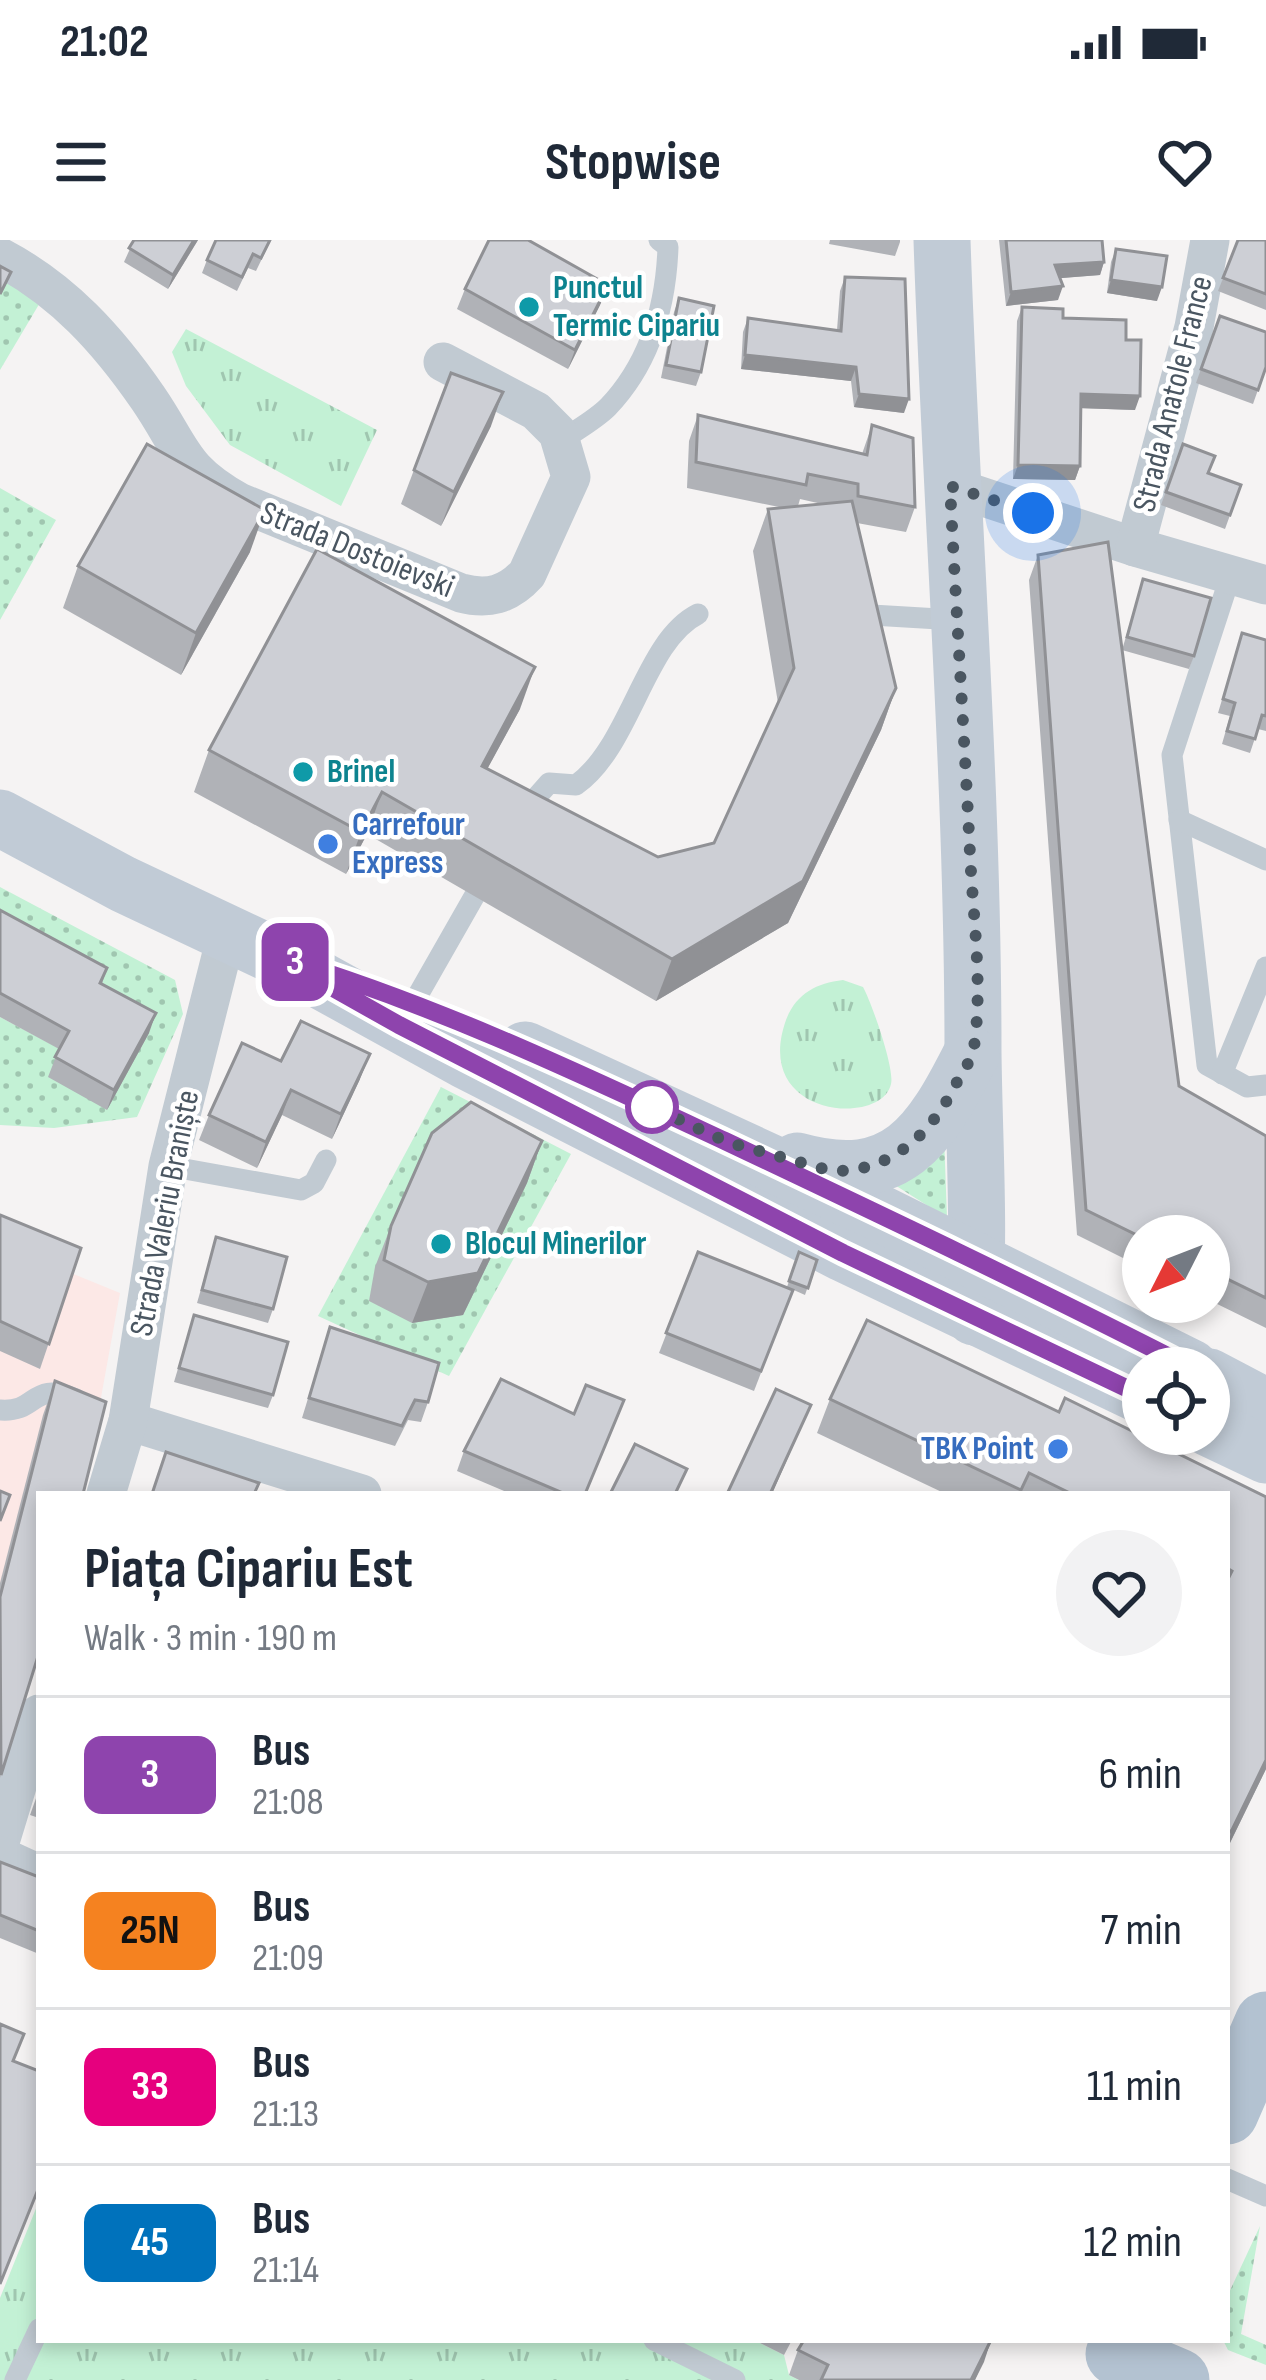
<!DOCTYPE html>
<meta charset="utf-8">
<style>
body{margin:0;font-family:"Sofia Sans Condensed",sans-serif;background:#f2f2f3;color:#1f2937;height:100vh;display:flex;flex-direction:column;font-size:45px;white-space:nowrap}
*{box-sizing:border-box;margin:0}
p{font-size:39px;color:#747a83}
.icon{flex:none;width:66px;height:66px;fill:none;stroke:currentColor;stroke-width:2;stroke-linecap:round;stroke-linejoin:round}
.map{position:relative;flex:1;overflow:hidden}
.side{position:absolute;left:36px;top:1251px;width:1194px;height:852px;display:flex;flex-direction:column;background:#fff;border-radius:0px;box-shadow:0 6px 18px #0003}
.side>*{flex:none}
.badge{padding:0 24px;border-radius:18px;font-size:42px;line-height:78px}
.needle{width:78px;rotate:228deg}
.fabs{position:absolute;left:1122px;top:975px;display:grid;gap:24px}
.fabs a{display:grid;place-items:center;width:108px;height:108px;border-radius:50%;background:#fff;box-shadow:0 6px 18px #0003;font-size:60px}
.you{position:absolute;width:60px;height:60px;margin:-30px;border:9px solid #fff;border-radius:50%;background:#1a73e8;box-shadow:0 0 0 18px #1a73e833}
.map>.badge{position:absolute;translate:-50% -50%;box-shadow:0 0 0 6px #fff}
.round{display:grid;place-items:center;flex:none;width:126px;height:126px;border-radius:63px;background:#f2f2f3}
.overview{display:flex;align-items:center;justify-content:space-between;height:204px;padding:0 48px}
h1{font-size:57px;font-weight:700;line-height:90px}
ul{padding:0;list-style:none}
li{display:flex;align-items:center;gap:36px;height:156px;padding:0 48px;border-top:3px solid #e0e1e3}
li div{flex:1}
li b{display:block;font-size:45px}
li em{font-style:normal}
li .badge{min-width:132px;font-weight:700;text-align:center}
.status{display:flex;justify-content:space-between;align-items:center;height:84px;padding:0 60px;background:#fff;direction:ltr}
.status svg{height:33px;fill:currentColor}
header{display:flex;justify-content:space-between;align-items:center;height:156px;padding:0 48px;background:#fff;font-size:54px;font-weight:700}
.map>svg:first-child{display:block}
.medical{fill:#fce8e6}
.grass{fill:url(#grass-dots)}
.park{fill:url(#park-tufts)}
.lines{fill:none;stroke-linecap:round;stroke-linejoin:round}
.service{stroke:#c1cad2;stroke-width:21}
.minor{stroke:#c1cad2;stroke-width:39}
.secondary{stroke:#c1cbd6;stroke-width:57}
.primary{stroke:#b3c2d1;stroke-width:63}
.wall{fill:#b0b2b7;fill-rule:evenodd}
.shaded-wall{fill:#909195}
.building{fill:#cdcfd5;stroke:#909195;stroke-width:3}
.line-casing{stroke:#fff;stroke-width:27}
.line{stroke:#8e44ad;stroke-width:18}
.walk{stroke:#4a5661;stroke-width:12;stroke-dasharray:0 21.6}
.culture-dot{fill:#0f9aa8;stroke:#fff;stroke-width:4.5}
.shop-dot{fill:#3f7fe0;stroke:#fff;stroke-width:4.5}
.stop-dot{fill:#fff;stroke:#8e44ad;stroke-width:6}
.labels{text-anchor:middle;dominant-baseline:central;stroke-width:9;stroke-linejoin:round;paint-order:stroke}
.culture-label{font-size:33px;font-weight:bold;fill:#0d838f;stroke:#fff;text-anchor:start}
.street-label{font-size:33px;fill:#4a5661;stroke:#fff}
.shop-label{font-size:33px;font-weight:bold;fill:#366cbe;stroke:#fff;text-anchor:start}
</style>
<div class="status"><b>21:02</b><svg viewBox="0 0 49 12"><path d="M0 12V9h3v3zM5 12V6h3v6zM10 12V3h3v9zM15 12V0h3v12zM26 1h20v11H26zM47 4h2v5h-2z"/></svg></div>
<header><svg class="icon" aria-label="menu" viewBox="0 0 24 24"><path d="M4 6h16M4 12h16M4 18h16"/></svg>Stopwise<svg class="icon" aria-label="heart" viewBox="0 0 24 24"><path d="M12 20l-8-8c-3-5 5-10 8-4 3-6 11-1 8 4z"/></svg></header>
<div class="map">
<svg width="1266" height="2140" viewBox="0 0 1266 2140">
<defs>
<pattern id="grass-dots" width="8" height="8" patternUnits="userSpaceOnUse" patternTransform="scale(3)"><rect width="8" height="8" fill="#c3f1d5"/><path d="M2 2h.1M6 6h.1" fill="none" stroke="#a0c6b0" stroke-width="1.8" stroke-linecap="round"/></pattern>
<pattern id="park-tufts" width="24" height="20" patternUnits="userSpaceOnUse" patternTransform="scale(3)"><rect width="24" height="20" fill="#c3f1d5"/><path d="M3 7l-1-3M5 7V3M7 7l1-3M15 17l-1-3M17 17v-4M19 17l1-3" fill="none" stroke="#a0c6b0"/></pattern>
</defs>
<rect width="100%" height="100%" fill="#f5f3f3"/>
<path class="medical" d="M0,1004l120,49 -26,143 -55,58 -39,279z"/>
<g class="grass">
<path d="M0,38l41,23 -41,69z"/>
<path d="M0,248l56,32 -56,100z"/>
<path d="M0,647l175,93 8,34 -46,103 -83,11 -54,-3v-108l62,33 45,60 -107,-176z"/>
<path d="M441,847l130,67 -122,222 -131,-60z"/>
<path d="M944,895l3,83 -68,-43z"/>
<path d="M1260,1986l-19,108 25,11v20l-38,-15 -5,-10h4v-43z"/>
</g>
<g class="park">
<path d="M186,89l191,101 -36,76 -111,-61 -44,-59 -14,-34z"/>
<path d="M843,740l20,7c8,14 32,82 28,97 -9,43 -140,34 -105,-64 10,-26 30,-37 57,-40z"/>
<path d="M39,1961v139h715l30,15 5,20 10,5h-799v-82z"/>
</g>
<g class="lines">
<g class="service">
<path d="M561,201c15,-11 34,-21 47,-34 42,-44 58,-102 60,-160l-9,-7"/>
<path d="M1231,334l-59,181 35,310 40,22 19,-2"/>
<path d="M855,374l101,6"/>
<path d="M519,577l30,-34 27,2c55,-39 68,-144 122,-171"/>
<path d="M1179,580l87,40"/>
<path d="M414,762l61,-107"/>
<path d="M1222,834l44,-107"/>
<path d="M168,926l133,24 13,-7 12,-23"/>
<path d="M0,1170c39,3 30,-30 76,-11"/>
<path d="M1227,1939l39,17"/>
<path d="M654,2100l81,40"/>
<path d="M15,2140l24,-51"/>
</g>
<g class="minor">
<path d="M0,17c63,33 108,83 148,141 35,51 32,71 91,104l222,91c27,7 47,2 66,-19l44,-97 -13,-44 -22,-22 -93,-49"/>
<path d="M950,246l185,61 131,38"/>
<path d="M1135,307l59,-220 16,-87"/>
<path d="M128,1181l234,73"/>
<path d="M106,1254l22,-73 40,-255 59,-233"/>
<path d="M0,1602l39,-128"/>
<path d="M0,1616l39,18"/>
</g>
<g class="secondary">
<path d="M942,0c9,271 31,541 31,812 1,88 7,176 1,265"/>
<path d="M0,578l123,66 157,74 185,102 378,193 300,143"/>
<path d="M525,810l342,157 324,161"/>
<path d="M797,921c100,28 133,-25 174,-106"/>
<path d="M1209,1137l57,30"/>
<path d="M1209,1188l57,27"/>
</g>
<g class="primary">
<path d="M1227,1873l39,-90"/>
<path d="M1117,2114l61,26"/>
</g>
</g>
<g class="wall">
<path d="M134,0h64l-30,49 -44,-27z"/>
<path d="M271,0l-15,31 -8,-3 -11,23 -35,-18 5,-13z"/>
<path d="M830,0h70v2l-5,14 -66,-12z"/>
<path d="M999,0h103l2,22 -4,13 -40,3 -2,22 -52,6z"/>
<path d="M1238,0h28v70l-48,-19z"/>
<path d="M1116,9l41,52 -50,-8 4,-31z"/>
<path d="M845,37l59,136 -50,-6 -3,-26 -110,-12 2,-37 5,-14 89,12 3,-39z"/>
<path d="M608,45l-8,20 -32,64 -111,-60 8,-20z"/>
<path d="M679,58l22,74 -5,14 -35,-8 13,-66z"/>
<path d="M1022,67l41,11 63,22 9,70 -54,-2 -1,58 -5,14 -62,-1 4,-158z"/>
<path d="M1220,76l46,51 -13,37 -57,-21z"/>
<path d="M451,133l40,53 -50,100 -40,-22z"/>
<path d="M698,175l164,39 10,-29 43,82 -9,25 -49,-9 39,165 -15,42 -93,193 -132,78 -289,-167 -21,40 -152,-82 15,-42 311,-41 -33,60 171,88 56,-14 64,-140 -25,-152 15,-42 16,-1 -97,-20 2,-47zM800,259l22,5 -24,2z"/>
<path d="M1183,204l25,29 33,12 -16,44 -64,-24z"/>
<path d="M250,312l-69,123 -118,-67 15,-42z"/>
<path d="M1038,315l141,531 87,50v192l-57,-28v-64h-66v32l-66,-33 -48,-655z"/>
<path d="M1143,339l51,77 -5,13 -67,-19z"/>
<path d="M1242,393l24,7v91l-8,-2 -8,24 -28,-9 8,-28 -12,-3z"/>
<path d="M0,670l107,58 -5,16 47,49 -42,77 -59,-33 11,-28 -59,-32z"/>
<path d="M281,821l79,18 -28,60 -50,-24 -25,53 -58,-28 10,-25z"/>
<path d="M542,901l-15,42 -64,132 -51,8 -43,-22 6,-34 16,-41z"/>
<path d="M0,975l81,33 -41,121 -40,-18z"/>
<path d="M216,997l57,72 -5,14 -71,-20z"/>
<path d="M698,1012l95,38 -39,101 -95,-38z"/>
<path d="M799,1012l18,8 -12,35 -18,-8z"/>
<path d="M194,1075l79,80 -5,13 -94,-26z"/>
<path d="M330,1087l98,75 -7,20 -13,-2 -13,26 -93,-28z"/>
<path d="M55,1141l-16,272 -39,125v-195l43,-168z"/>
<path d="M830,1159l229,13 207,85v272l-39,80v-355h-281l-129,-61z"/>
<path d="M574,1174l12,80h-75l-54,-23 7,-20z"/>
<path d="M39,1550v28l-9,-3z"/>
<path d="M0,1622l39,15v77l-39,-16z"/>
<path d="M754,2100h38l-8,15z"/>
<path d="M992,2100l-17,40h-176l-10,-5 9,-25z"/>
</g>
<g class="shaded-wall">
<path d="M194,0h4l-30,49 5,-14z"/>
<path d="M1104,22l-4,13 -50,4 5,-14z"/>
<path d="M1111,40l51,7 -5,14 -50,-8z"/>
<path d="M608,45l-8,20 -32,64 7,-19z"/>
<path d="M1063,46l-5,14 -52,6 5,-14z"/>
<path d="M745,115l111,12 -5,14 -110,-12z"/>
<path d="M503,152l-12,34 -50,100 13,-34z"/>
<path d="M859,154l50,5 -5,14 -50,-6z"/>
<path d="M1081,154l59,2 -5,14 -59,-2z"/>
<path d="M1018,225l62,1 -5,14 -62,-1z"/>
<path d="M265,270l-15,42 -69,123 15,-42z"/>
<path d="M535,427l-15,42 -54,99 16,-42z"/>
<path d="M896,448l-15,42 -93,193 -132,78 16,-42z"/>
<path d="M382,552l-15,42 -21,40 15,-42z"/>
<path d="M156,773l-7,20 -42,77 7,-20z"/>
<path d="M370,814l-10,25 -28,60 9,-25z"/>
<path d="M291,850l-9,25 -25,53 9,-26z"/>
<path d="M542,901l-15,42 -64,132 -51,8 16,-41z"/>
<path d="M811,1165l-39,89h-2z"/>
<path d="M1266,1520v9l-39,80 4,-17z"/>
<path d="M991,2100l-7,22 -9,18h-4z"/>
</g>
<g class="building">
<path d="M134,0h60l-21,35 -44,-27z"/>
<path d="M216,0h54l-9,18 -8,-4 -11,23 -35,-17z"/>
<path d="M489,0h39l80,45 -33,65 -110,-61z"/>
<path d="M1006,0h96l2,22 -49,3 8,21 -52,6z"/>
<path d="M1238,0h28v54l-43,-16z"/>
<path d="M1116,9l51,7 -5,31 -51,-7z"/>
<path d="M0,26l11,6 -11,22z"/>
<path d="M845,37l60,2 4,120 -50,-5 -3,-27 -111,-12 3,-37 93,13z"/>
<path d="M679,58l35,8 -13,66 -35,-7z"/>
<path d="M1022,67l41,2v9l63,2v20h15l-1,56 -59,-2 -1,72 -62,-1z"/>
<path d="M1220,76l46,16v35l-8,23 -57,-21z"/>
<path d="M451,133l52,19 -49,100 -40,-22z"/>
<path d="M698,175l169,40 5,-30 41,13 2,69 -57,-11v-12l-50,-10 -2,11 -110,-23z"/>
<path d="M147,204l118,66 -69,123 -118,-67z"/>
<path d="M1183,204l32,12 -7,17 33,12 -11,30 -64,-23z"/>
<path d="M852,261l44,187 -93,193 -131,78 -290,-167 -21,40 -152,-82 108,-201 218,118 -53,99 176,91 56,-14 80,-175 -26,-159z"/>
<path d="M1108,302l71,544 87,50v162l-57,-28v-34h-66v2l-57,-28 -48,-655z"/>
<path d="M1143,339l68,19 -17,58 -67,-19z"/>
<path d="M1242,393l24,7v76l-4,-1 -7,24 -28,-8 8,-28 -12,-4z"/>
<path d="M0,670l107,58 -7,15 56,30 -42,77 -59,-33 14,-26 -69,-38z"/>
<path d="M301,781l69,33 -29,60 -50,-24 -25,52 -57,-27 33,-72 39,18z"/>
<path d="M471,862l71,39 -64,132 -50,9 -44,-22 7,-34 41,-93z"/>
<path d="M0,975l81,33 -32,96 -49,-23z"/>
<path d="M216,997l71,20 -14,52 -71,-19z"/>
<path d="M698,1012l95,38 -32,81 -95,-38z"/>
<path d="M799,1012l18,8 -9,28 -19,-7z"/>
<path d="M194,1075l94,27 -15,53 -94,-27z"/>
<path d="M867,1080l192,92 6,-14 201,99v263l-35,72 -4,-3v-248l5,-10 -5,-3v-74h-155l-43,-21 -8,17 -191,-91z"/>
<path d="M330,1087l109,36 -11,39 -13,-2 -13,26 -93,-28z"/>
<path d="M501,1139l73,35 12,-29 38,15 -39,94h-20l-101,-43z"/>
<path d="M55,1141l51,21 -23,92h-44v159l-38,122 -1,-178z"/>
<path d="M776,1149l35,16 -41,89h-43z"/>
<path d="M635,1204l52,25 -12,25h-65z"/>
<path d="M166,1212l93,31 -5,11h-102z"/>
<path d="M0,1251l10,4 -10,26z"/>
<path d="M0,1622l39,15v54l-39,-16z"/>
<path d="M0,1784l24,10 -11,27 26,10v116l-39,97z"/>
<path d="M804,2100h187l-20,40h-150l7,-15 -30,-15z"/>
</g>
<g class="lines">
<defs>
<path id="line" d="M1143,1156l-300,-143 -444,-228 -119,-67c154,46 299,115 445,183 156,74 312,148 466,227"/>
</defs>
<use href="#line" class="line-casing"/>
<use href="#line" class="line"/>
<path class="walk" d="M652,867l-6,-3 81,38 105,29c61,1 101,-39 126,-91 6,-10 14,-21 16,-33 9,-62 -1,-131 -4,-193 -6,-123 -14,-246 -20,-368l83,27"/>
</g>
<g class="culture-dot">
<circle cx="529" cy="67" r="12"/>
<circle cx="303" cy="532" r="12"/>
<circle cx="441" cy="1004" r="12"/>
</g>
<g class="shop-dot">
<circle cx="328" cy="604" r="12"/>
<circle cx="1058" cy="1209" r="12"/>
</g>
<circle class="stop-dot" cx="652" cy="867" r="24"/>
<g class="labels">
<g class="culture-label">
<text x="553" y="48">Punctul<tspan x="553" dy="38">Termic Cipariu</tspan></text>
<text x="327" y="532">Brinel</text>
<text x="465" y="1004">Blocul Minerilor</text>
</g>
<g class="street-label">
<text transform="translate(1173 154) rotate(-76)">Strada Anatole France</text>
<text transform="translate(357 310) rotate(22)">Strada Dostoievski</text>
<text transform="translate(165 973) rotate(-79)">Strada Valeriu Braniște</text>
</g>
<g class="shop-label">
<text x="352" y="585">Carrefour<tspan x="352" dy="38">Express</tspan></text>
<text x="1034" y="1209" text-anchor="end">TBK Point</text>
</g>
</g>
</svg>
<div class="fabs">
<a><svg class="needle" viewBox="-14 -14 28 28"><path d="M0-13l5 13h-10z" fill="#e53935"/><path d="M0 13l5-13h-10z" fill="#747a83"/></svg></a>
<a><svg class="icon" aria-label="locate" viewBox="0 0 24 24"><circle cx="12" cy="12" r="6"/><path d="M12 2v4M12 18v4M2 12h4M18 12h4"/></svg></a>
</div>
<div class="you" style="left:1033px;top:273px"></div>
<b class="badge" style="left:295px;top:722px;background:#8e44ad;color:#fff">3</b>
<section class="side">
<div class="overview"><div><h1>Piața Cipariu Est</h1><p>Walk · 3 min · 190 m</p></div><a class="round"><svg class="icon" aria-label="heart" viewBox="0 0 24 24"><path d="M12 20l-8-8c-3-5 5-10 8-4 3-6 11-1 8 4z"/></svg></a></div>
<ul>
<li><span class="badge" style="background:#8e44ad;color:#fff">3</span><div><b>Bus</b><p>21:08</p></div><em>6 min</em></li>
<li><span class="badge" style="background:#f58220;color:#111">25N</span><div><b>Bus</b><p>21:09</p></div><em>7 min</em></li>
<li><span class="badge" style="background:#e6007e;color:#fff">33</span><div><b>Bus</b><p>21:13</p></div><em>11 min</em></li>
<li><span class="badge" style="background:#0072bc;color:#fff">45</span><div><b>Bus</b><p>21:14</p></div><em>12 min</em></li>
</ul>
</section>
</div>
